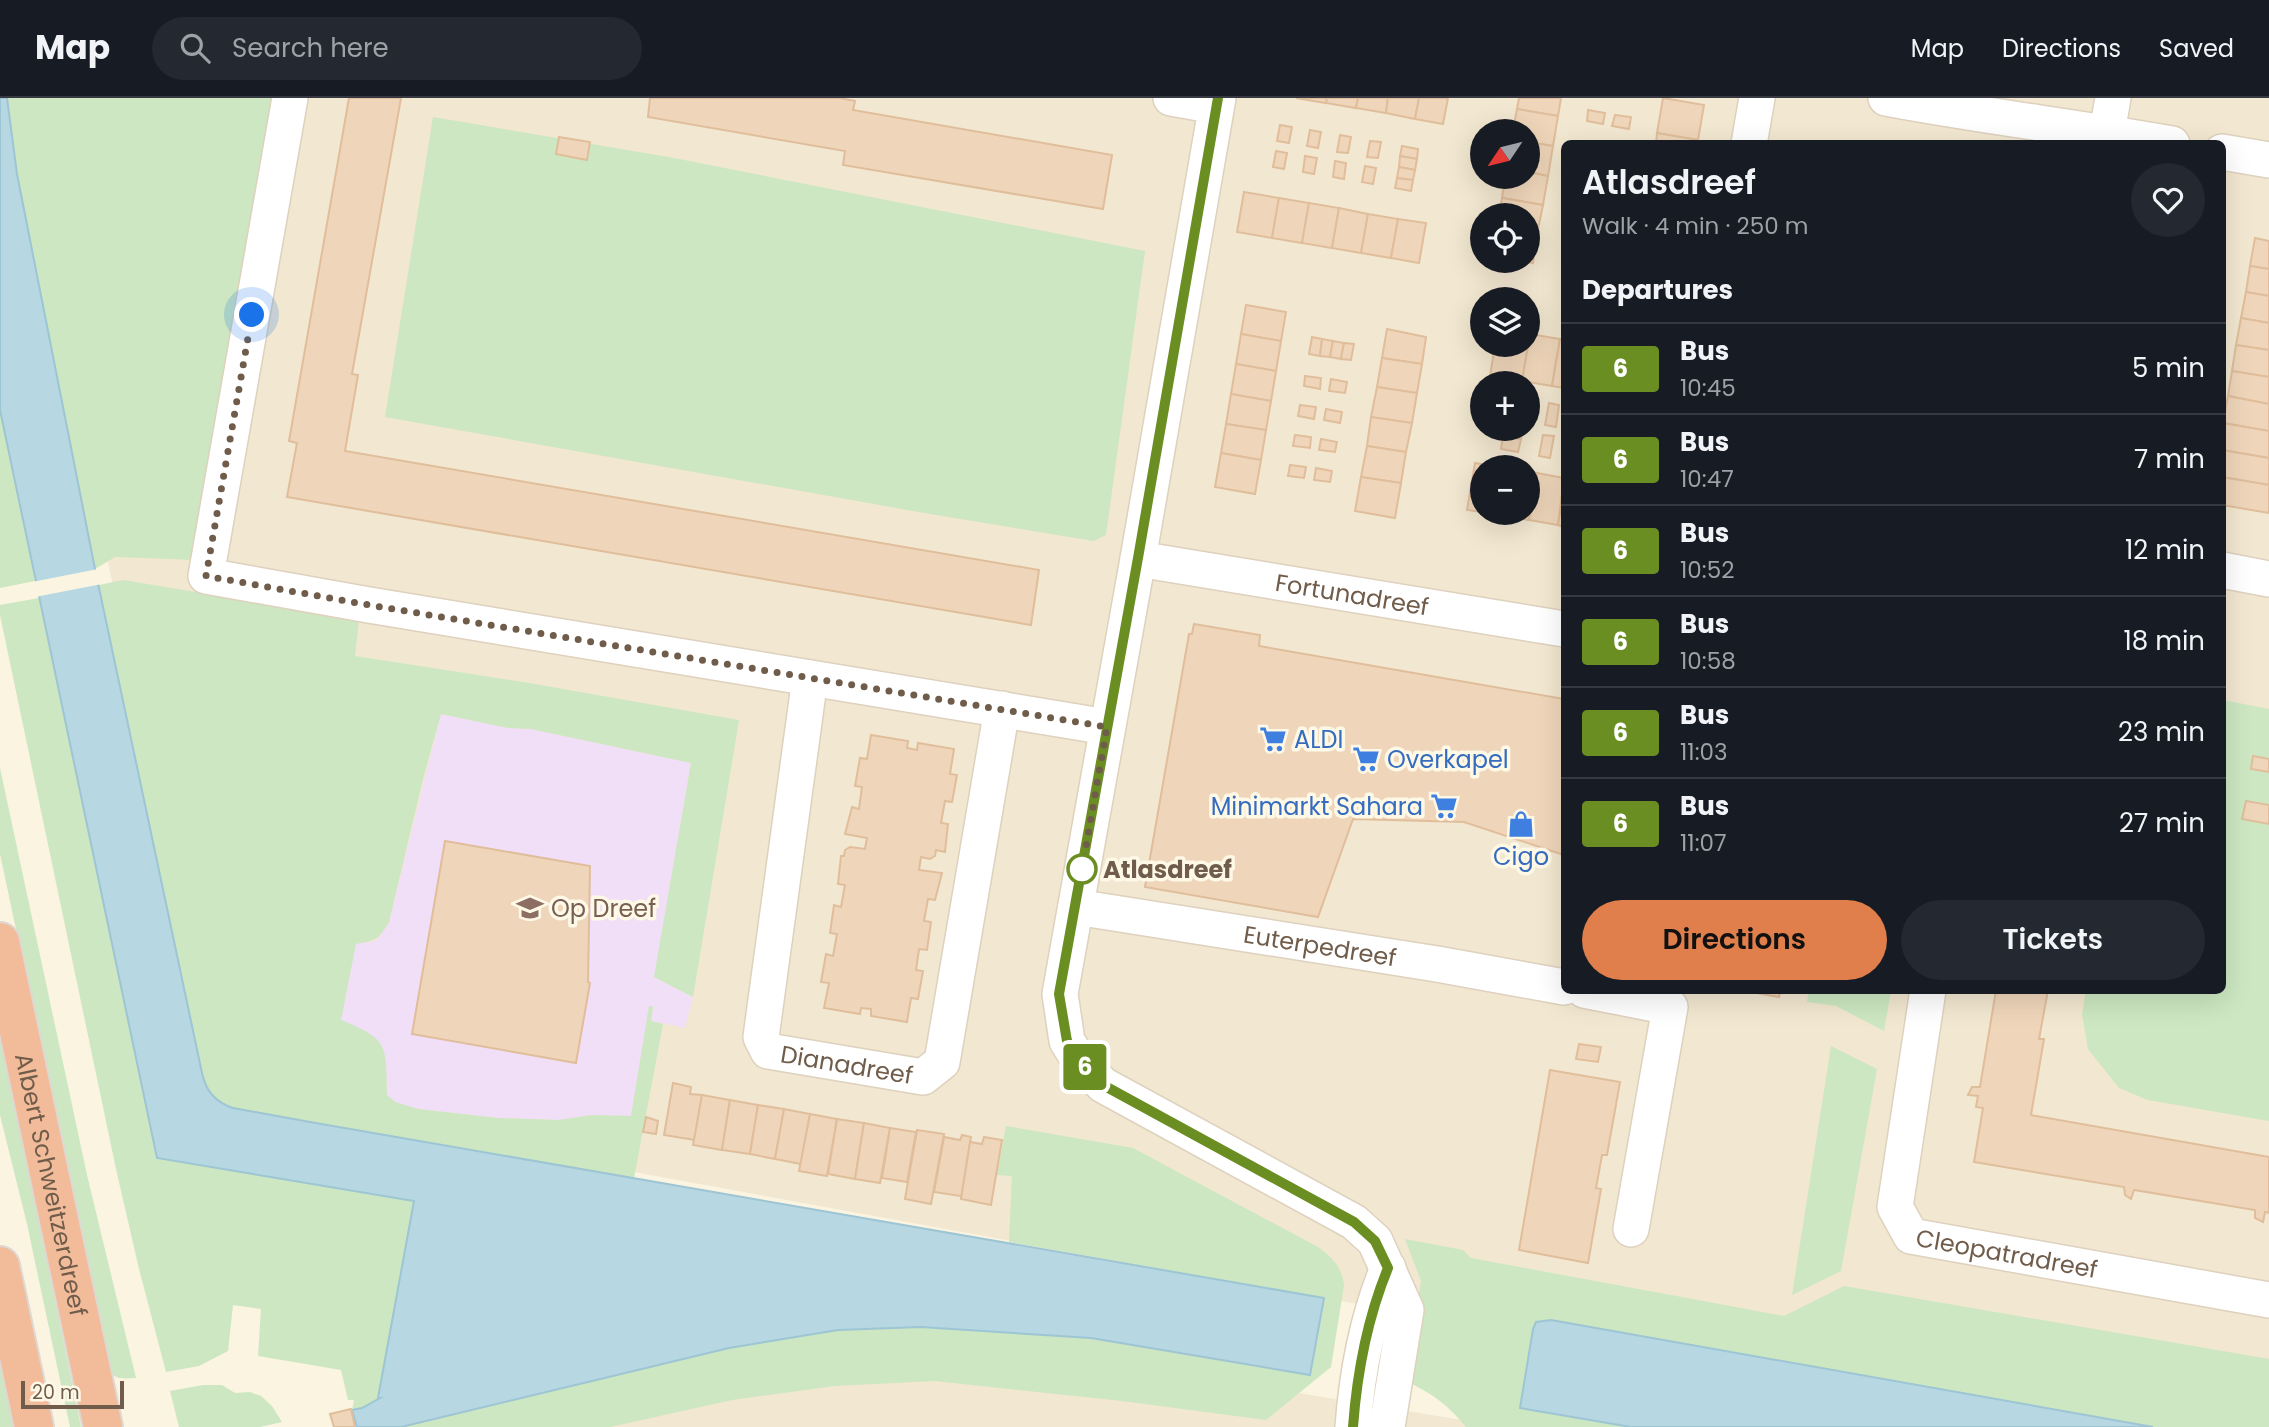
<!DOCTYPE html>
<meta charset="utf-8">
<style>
body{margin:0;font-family:Poppins,sans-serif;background:#242831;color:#f1f3f6;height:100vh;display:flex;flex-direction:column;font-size:26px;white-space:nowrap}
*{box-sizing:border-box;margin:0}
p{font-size:23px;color:#9ea1a6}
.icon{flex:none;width:38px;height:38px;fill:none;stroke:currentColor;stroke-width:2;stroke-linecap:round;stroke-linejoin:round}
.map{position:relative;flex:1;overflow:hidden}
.side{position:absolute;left:1561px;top:42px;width:665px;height:854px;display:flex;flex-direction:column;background:#171b24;border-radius:10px;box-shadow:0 7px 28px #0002}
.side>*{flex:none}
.badge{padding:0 14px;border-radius:5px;font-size:24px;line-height:46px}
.needle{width:46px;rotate:235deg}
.controls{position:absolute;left:1470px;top:21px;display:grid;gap:14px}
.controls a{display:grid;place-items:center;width:70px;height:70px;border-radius:50%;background:#171b24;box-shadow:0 7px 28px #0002;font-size:35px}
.scale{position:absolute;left:21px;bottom:18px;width:103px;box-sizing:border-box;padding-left:7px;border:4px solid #705c4a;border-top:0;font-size:19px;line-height:24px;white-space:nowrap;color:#705c4a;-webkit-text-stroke:5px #fef8e7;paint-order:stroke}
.you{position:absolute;width:35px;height:35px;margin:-18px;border:5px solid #fff;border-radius:50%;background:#1a73e8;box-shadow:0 0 0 10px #1a73e833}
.map>.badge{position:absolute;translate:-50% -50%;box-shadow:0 0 0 4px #fff}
h2{padding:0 21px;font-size:26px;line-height:63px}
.round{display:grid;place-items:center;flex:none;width:74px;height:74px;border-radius:37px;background:#242831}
.headline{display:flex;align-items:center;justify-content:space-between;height:119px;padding:0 21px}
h1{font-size:33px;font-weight:600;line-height:52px}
.action{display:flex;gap:14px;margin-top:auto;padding:14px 21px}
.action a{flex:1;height:80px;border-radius:42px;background:#e07f4b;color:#111;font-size:28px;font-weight:600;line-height:80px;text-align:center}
.action a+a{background:#242831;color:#f1f3f6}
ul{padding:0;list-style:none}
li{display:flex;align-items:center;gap:21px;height:91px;padding:0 21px;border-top:2px solid #363941}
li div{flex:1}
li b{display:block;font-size:26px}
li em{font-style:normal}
li .badge{min-width:77px;font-weight:700;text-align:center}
header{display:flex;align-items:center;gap:42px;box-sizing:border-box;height:98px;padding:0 35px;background:#171b24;border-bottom:2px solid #363941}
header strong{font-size:33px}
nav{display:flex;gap:38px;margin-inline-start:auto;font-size:24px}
.search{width:490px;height:63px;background:#242831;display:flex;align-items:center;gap:18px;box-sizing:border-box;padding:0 24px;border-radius:38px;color:#9ea1a6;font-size:26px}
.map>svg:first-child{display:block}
.residential{fill:#f2e7d0;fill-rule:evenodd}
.education{fill:#f1def7}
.green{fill:#cce7c1}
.water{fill:#b7d7e3;stroke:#9ec5d4;stroke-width:2}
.pier{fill:#fbf4e1}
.building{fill:#efd6ba;stroke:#e0be9b;stroke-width:2}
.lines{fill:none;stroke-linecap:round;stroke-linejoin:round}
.street-casing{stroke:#ded1be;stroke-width:38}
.highway-casing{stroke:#ddd8d4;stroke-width:42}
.street{stroke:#fff;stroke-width:35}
.highway{stroke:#f2bc9b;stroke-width:38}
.line-casing{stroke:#fff;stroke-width:16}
.line{stroke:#6b8e23;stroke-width:10}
.walk{stroke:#705c4a;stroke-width:7;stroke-dasharray:0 12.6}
.stop-dot{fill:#fff;stroke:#6b8e23;stroke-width:3.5}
.labels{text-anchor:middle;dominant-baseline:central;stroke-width:7;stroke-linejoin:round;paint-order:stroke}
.street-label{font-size:24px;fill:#705c4a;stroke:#fef8e7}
.shop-label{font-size:24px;fill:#366cbe;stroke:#fef8e7;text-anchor:start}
.stop-label{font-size:24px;font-weight:bold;fill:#705c4a;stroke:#fef8e7;text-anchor:start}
.education-label{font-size:24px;fill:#785e54;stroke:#fef8e7;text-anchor:start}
</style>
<header>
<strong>Map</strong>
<div class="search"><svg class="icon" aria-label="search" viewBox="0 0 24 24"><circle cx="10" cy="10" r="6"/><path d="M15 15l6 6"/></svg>Search here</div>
<nav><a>Map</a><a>Directions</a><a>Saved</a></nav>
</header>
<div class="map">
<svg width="2269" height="1329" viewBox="0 0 2269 1329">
<rect width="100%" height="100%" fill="#fbf4e1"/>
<g class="residential">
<path d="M7,0h2262v1329h-157l-790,-129 -1098,-201zM1482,33h46v46h-46zM1564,46h658v846h-658zM1482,117h46v46h-46zM1482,201h46v46h-46zM1482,285h46v46h-46zM1482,369h46v46h-46z"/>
<path d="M845,1234l412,54 247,41h-1073z"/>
</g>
<path class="education" d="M441,616l67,14 23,1 160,34 -37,214 39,20 -8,31 -34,-7 2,-14h-4l-18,109 -39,-1 -33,5 -61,-2 -80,-9 -23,-7 -8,-7 -1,-36 -45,-39 15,-77 17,-1 6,-5 10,-15z"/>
<g class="green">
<path d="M7,0h266l-76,462 -82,-3 -20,12 -78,-395z"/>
<path d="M433,19l241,41 471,93 -39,284 -12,6 -164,-27 -545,-97z"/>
<path d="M0,312l35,171 -35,7z"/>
<path d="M123,482l236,39 -4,37 174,27 210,37 -46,277 -39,-20 37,-214 -160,-34 -23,-1 -67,-14 -18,65 -34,143c-11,18 -12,18 -33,22l-15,76c48,19 45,25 46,75l8,7 23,7 80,9 61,2 33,-5 39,1 18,-110 4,1 -2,14 12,3 -29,154 -401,-70c-18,-6 -27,-17 -31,-35l-103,-488z"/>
<path d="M39,500l118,560 257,43 -35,196 2,1 -19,10 -10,2 2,-10h-6l-7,-30 -83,-14 3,-47 -28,-4 -5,46 -29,15 -33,6 -27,-103 -23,-100 -116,-554v-10z"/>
<path d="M2223,602l46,9v96l-23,-4 -4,18 27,5v297l-121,-21 -29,-12 -31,-39 -6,-35 4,-23 136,-1z"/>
<path d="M0,670l87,407 49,203c-11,0 -20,3 -26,-7l-110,-517z"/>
<path d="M1809,893h82l-7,40 -48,-25 -29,-4z"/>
<path d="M0,937l81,392h-11l-43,-203 -27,-109z"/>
<path d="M1831,948l46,23 -36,202 -49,24z"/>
<path d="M1006,1028l127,22 185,99c15,11 23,19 26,38l-13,82 -65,53 -144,-19 -187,-20 -101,5 -102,14 -122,27h-209l328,-79 109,-18 83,-3 170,11 219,37 14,-77 -315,-56 3,-66 -15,-1z"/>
<path d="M1405,1141l58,11 8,8 313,58 60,-30 425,73v68h-116l-602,-107 -31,88 111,19h-165c-17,-21 -35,-35 -61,-46l16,-100z"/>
<path d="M0,1262l14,67h-14z"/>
<path d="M203,1287h19l13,8 15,-1 11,4 11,10 10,16 -22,5h-81l-9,-36z"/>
</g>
<g class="water">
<path d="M0,0h7l10,76 78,395 107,504c4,18 13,29 31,35l77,14 1014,176 -14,77 -219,-37 -170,-11 -83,3 -109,18 -328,79h-44l-5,-17 10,-2 18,-10h-2l36,-197 -257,-43 -157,-748z"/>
<path d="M1551,1222l602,107h-522l-111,-19 13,-79 3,-7z"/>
</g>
<path class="pier" d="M98,471l4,15 -67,13 -3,-15z"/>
<g class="building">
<path d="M349,0h52l-49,276 6,1 -13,76 694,119 -8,55 -744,-128 10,-54 -8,-2z"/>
<path d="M650,0h190l15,3 -2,9 259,45 -9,54 -260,-44 2,-14 -197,-34z"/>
<path d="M1296,0h31l-1,5z"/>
<path d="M1327,0h31l-2,10 -30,-5z"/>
<path d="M1358,0h30l-2,15 -30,-5z"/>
<path d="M1388,0h31l-4,21 -29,-6z"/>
<path d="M1419,0h29l-5,26 -28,-5z"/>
<path d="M1519,0h42l-3,18 -41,-7z"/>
<path d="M1663,0l41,7 -6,35 -41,-7z"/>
<path d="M1517,11l41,7 -5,30 -25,-4v-11h-15z"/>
<path d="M1588,12l17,3 -2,11 -16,-3z"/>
<path d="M1615,17l16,2 -2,12 -17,-3z"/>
<path d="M1280,27l12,2 -3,16 -12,-2z"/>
<path d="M1310,32l11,2 -3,16 -11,-2z"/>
<path d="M1657,35l41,7v4h-42z"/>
<path d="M1340,37l11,2 -3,16 -11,-1z"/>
<path d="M559,39l31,5 -3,18 -31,-6z"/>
<path d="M1370,43l11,1 -3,16 -11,-1z"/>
<path d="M1528,44l25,4 -5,30 -20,-4z"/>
<path d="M1402,48l16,3 -1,10 -17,-3z"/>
<path d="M1276,53l11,2 -3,16 -11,-2z"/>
<path d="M1305,58l12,2 -3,16 -11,-2z"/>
<path d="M1400,58l17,3 -2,11 -16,-3z"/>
<path d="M1335,63l11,2 -2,16 -11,-2z"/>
<path d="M1365,68l11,2 -3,16 -11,-2z"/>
<path d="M1399,69l16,3 -2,10 -16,-2z"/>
<path d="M1528,74l20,4 -5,29 -41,-7 3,-21h23z"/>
<path d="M1397,80l16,2 -2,11 -16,-3z"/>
<path d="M1244,94l35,6 -7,40 -35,-6z"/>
<path d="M1279,100l30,5 -7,40 -30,-5z"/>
<path d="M1502,100l41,7 -6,29 -9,-1v-18h-29z"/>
<path d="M1309,105l30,5 -7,40 -30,-5z"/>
<path d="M1339,110l29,6 -7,39 -29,-5z"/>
<path d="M1368,116l30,5 -7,39 -30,-5z"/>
<path d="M1398,121l28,4 -7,40 -28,-5z"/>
<path d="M1528,135l9,1 -4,29 -12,-2h7z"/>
<path d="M2255,140l14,3v28l-19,-3z"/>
<path d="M2250,168l19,3v27l-23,-4z"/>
<path d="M2246,194l23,4v27l-28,-5z"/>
<path d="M1246,207l40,7 -5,29 -40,-7z"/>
<path d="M2241,220l28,5v27l-33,-5z"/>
<path d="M1387,231l39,8 -4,27 -40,-6z"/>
<path d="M1528,235l2,1 -8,47 -32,-5 5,-31h33z"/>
<path d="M1241,236l40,7 -5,30 -40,-7z"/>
<path d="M1530,236l30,5 -8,47 -30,-5z"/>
<path d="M1312,239l10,2 -2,17 -11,-2z"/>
<path d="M1322,241l11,2 -3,16 -10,-1z"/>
<path d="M1560,241l4,1v48l-12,-2z"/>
<path d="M1333,243l11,2 -3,16 -11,-2z"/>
<path d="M1344,245l10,1 -3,16 -10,-1z"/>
<path d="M2236,247l33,5v27l-37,-6z"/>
<path d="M1382,260l40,6 -5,29 -40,-6z"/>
<path d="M1236,266l40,7 -5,30 -40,-7z"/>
<path d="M2232,273l37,6v27l-41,-8z"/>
<path d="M1305,278l16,2 -1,11 -16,-3z"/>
<path d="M1331,281l16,3 -2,11 -16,-2z"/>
<path d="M1377,289l40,6 -5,30 -41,-6z"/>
<path d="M1231,296l40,7 -5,29 -40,-6z"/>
<path d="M2228,298l41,8v27l-46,-8z"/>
<path d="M1549,305l10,2 -3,22 -11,-2z"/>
<path d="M1300,307l16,2 -2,12 -16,-3z"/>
<path d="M1326,311l16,3 -2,11 -16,-3z"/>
<path d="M1371,319l41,6 -6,29 -39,-6z"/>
<path d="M2223,325l46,8v27l-47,-8z"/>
<path d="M1226,326l40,6 -5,30 -40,-7z"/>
<path d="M1504,331h18l-1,10 -18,-3z"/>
<path d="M1295,337l16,2 -1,11 -17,-2z"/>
<path d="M1543,337l11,1 -4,22 -11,-2z"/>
<path d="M1503,338l18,3 -3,13 -17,-3z"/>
<path d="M1321,341l16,3 -2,10 -16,-2z"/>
<path d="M1367,348l39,6 -5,31 -40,-6z"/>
<path d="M2222,352l47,8v27l-47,-8z"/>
<path d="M1221,355l40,7 -6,34 -40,-7z"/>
<path d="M1475,365l25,4h-18v45l-15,-2z"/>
<path d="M1290,367l16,2 -2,11 -16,-2z"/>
<path d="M1316,370l16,3 -2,11 -16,-2z"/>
<path d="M1528,374l9,1 -8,47 -31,-5 1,-2h29z"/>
<path d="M1537,375l27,5 -6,47 -29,-5z"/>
<path d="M1361,379l40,6 -6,35 -40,-7z"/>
<path d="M2222,379l47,8v28l-47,-8z"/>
<path d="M1564,392v37l-6,-2z"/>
<path d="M1194,526l66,11 -1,11 305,53v156l-100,-33 -111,-3 -35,98 -173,-30 44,-253h3z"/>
<path d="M871,637l37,6 -1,7 10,2 1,-7 36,6 -4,25 7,1 -5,27 -7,-1 -4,22 7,1 -3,28 -9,-2 -1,6 -5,3 -9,-2 -2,13 23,3 -7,27 -7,-1 -4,22 7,1 -4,28 -8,-1 -3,21 7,1 -5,28 -7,-1 -4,24 -36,-6v-7l-10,-1 -1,6 -36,-6 5,-25 -8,-1 5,-28 7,2 4,-22 -7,-1 4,-28 7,2 4,-22 -7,-1 3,-28h3l1,-6 5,-3 15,2 2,-11 -22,-4 7,-27 7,2 3,-22 -7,-1 5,-28 7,1z"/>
<path d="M2253,658l16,3v13l-18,-3z"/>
<path d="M2246,703l23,4v19l-27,-5z"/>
<path d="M445,743l145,25 -2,116 2,1 -14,80 -164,-29z"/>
<path d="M1740,892h41l-2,7z"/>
<path d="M1996,892h52l-9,49h5l-13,76 238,42v56l-4,-1 -2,10 -8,-4v-8l-121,-20 -3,9 -6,-4 -1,-8 -150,-25 9,-54 -7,-1 2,-11 -10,-1 4,-8h8z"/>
<path d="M1579,946l22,3 -3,15 -22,-3z"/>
<path d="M1550,972l70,12 -13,73h-5l-6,33 5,1 -13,74 -69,-13z"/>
<path d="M673,985l18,4 -1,7 12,1 -7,45 -31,-5z"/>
<path d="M702,997l28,5 -8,50 -29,-5z"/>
<path d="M730,1002l28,5 -8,49 -28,-4z"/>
<path d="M758,1007l26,4 -9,50 -25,-5z"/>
<path d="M784,1011l26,5 -9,50 -26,-5z"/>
<path d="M810,1016l27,5 -10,57 -28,-5z"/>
<path d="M646,1019l12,4 -2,13 -13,-2z"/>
<path d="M837,1021l27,4 -9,56 -27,-5z"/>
<path d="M864,1025l26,5 -10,55 -25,-4z"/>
<path d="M890,1030l26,4 -9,50 -25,-4z"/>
<path d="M917,1032l27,4 -13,70 -26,-5z"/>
<path d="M962,1037l9,2 -10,62v-3l-27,-4 10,-55 16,3z"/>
<path d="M984,1039l18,3 -11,65 -30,-6 9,-57 12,2z"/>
<path d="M351,1311l4,18h-21l-4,-13z"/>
</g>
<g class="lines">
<defs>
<g id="street">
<path d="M290,0l-84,478 163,29 738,122"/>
<path d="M1171,0l45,8"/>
<path d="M1218,0l-80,461 -78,435 7,47 13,21 23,23 251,137 21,19 31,69 -19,117"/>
<path d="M1886,0c95,18 191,29 286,46"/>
<path d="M1749,46l8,-46"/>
<path d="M2105,46l8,-46"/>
<path d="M2222,54l47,8"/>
<path id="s1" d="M1138,461l426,70"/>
<path d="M2222,472l47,9"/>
<path id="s2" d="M810,580l-49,359 7,14 155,26 19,-15 60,-353"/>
<path id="s3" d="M1076,809l361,57 127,23"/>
<path d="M1584,892l86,17 -39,222"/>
<path id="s4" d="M1928,892l-33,217 16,29 358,64"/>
<path d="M1353,1329c4,-54 14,-108 35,-159"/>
</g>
<g id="highway">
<path id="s5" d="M0,844l103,485"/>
<path d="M0,1168l34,161"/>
</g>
</defs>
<use href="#street" class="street-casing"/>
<use href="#highway" class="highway-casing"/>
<use href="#street" class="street"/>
<use href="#highway" class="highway"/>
</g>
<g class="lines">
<defs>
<path id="line" d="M1218,0l-80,460 -79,436 8,47 13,21 23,23 251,137 21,19 13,27c-21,51 -31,105 -35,159"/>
</defs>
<use href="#line" class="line-casing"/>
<use href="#line" class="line"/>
<path class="walk" d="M252,217l-46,261 163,29 738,122 -25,142"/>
</g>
<defs>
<symbol id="supermarket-bare" viewBox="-9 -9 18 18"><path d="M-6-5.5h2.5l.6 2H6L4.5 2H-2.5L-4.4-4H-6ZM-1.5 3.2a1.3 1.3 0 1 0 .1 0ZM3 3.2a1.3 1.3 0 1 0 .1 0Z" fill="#3f7fe0" stroke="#fef8e7" stroke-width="2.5" paint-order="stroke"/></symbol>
<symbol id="shop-bare" viewBox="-9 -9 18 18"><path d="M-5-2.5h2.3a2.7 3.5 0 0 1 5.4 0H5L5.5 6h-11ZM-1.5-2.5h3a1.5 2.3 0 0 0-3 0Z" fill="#3f7fe0" stroke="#fef8e7" stroke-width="2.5" paint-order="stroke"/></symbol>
<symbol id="school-bare" viewBox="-9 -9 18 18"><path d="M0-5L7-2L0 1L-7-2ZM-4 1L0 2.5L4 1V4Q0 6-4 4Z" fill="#8d6e63" stroke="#fef8e7" stroke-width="2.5" paint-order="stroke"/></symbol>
</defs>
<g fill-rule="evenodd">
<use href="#supermarket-bare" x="1254" y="622" width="38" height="38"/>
<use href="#supermarket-bare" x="1347" y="642" width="38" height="38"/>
<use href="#supermarket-bare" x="1425" y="689" width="38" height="38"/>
<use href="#shop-bare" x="1502" y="707" width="38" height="38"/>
<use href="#school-bare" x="511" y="791" width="38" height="38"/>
</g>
<circle class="stop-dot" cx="1082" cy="771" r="14"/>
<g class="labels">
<g class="street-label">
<text stroke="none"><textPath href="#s1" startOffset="217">Fortunadreef</textPath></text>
<text stroke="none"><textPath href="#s3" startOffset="247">Euterpedreef</textPath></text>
<text stroke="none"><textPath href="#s2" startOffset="458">Dianadreef</textPath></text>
<text stroke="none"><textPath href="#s5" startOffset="248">Albert Schweitzerdreef</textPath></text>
<text stroke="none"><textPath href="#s4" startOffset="350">Cleopatradreef</textPath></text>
</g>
<g class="shop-label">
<text x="1294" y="641">ALDI</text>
<text x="1387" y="661">Overkapel</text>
<text x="1423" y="708" text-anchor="end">Minimarkt Sahara</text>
<text x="1521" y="758" text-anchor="middle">Cigo</text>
</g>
<g class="stop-label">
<text x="1103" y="771">Atlasdreef</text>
</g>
<g class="education-label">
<text x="551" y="810">Op Dreef</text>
</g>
</g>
</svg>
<div class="controls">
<a><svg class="needle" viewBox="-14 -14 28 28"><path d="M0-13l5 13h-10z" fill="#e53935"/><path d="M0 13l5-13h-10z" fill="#9ea1a6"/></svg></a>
<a><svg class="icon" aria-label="locate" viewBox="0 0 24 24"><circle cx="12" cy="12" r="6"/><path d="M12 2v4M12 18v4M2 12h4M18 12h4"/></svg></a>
<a><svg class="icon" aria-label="layers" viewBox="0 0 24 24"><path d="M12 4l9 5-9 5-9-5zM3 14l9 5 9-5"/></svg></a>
<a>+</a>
<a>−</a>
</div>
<div class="scale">20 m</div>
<div class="you" style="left:252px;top:217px"></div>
<b class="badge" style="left:1085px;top:969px;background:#6b8e23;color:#fff">6</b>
<section class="side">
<div class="headline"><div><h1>Atlasdreef</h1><p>Walk · 4 min · 250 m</p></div><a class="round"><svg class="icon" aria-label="heart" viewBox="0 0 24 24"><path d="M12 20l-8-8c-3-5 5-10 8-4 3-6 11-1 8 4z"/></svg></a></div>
<h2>Departures</h2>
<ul>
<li><span class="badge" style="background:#6b8e23;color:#fff">6</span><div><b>Bus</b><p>10:45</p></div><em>5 min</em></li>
<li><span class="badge" style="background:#6b8e23;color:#fff">6</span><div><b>Bus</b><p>10:47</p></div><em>7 min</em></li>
<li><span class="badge" style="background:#6b8e23;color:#fff">6</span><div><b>Bus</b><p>10:52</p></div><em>12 min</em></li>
<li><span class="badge" style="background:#6b8e23;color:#fff">6</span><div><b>Bus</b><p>10:58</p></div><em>18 min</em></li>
<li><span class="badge" style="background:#6b8e23;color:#fff">6</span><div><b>Bus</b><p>11:03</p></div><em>23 min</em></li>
<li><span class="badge" style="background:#6b8e23;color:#fff">6</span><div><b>Bus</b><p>11:07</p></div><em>27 min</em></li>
</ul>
<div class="action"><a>Directions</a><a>Tickets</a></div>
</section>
</div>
